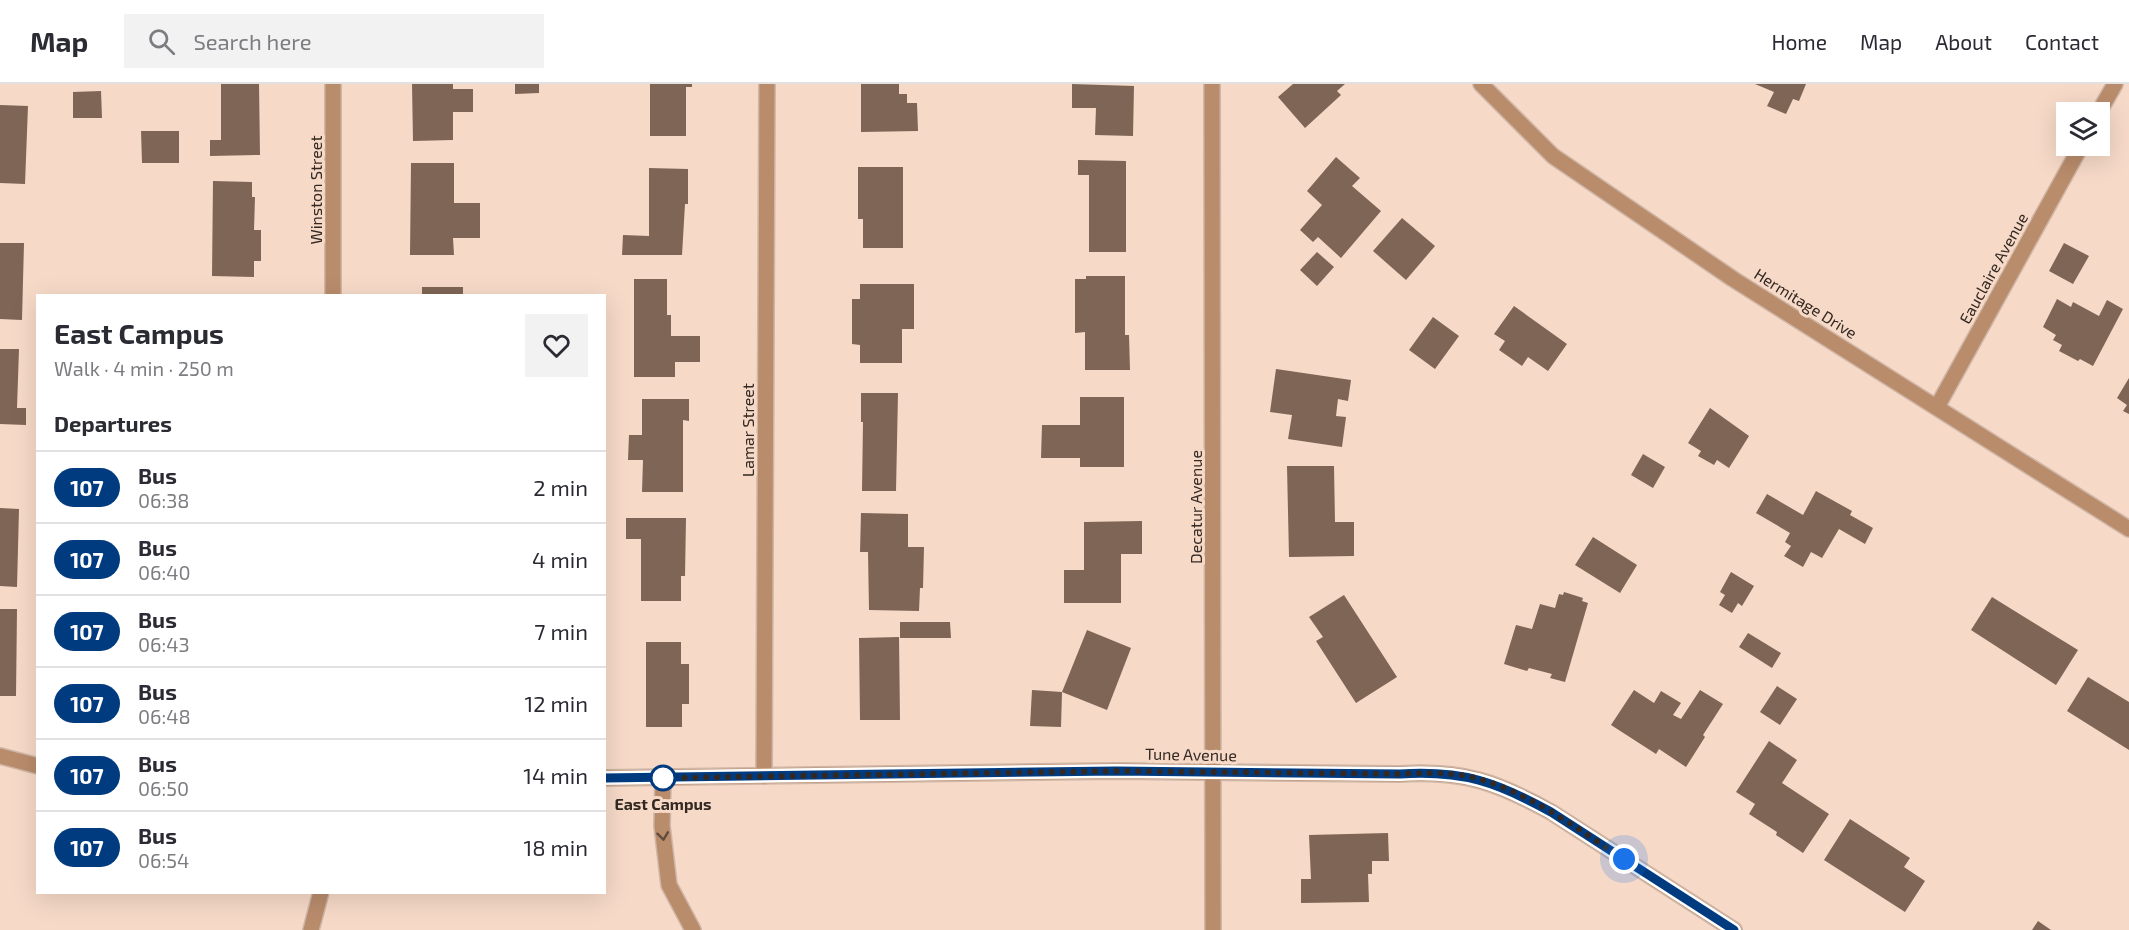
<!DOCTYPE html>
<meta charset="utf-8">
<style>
body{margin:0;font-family:"Exo 2",sans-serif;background:#f2f2f3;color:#2b2b33;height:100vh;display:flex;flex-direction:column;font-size:22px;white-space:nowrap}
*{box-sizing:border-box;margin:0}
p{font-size:20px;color:#7c7c81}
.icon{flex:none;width:33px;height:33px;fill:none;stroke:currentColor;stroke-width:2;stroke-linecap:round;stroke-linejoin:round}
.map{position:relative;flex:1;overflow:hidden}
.drawer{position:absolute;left:36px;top:210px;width:570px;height:600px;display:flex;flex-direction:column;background:#fff;border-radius:0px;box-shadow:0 6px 24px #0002}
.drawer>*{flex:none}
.badge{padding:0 12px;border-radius:20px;font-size:21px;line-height:39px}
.fabs{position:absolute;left:2056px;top:18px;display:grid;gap:12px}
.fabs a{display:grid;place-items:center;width:54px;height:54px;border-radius:0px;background:#fff;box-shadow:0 6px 24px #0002;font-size:30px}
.you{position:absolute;width:30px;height:30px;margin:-15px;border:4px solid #fff;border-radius:50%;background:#1a73e8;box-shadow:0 0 0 9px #1a73e833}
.map>.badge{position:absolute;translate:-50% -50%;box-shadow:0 0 0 3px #fff}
h2{padding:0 18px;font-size:22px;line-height:54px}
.round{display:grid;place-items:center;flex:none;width:63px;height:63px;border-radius:0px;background:#f2f2f3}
.overview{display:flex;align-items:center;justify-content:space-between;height:102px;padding:0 18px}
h1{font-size:28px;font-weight:700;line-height:45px}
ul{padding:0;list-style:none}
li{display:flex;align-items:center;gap:18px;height:72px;padding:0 18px;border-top:2px solid #e1e1e2}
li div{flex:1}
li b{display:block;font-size:22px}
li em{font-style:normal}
li .badge{min-width:66px;font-weight:700;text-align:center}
header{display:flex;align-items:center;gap:36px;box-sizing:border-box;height:84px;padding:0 30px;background:#fff;border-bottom:2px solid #e1e1e2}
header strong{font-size:28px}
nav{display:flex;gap:33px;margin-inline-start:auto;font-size:21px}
.search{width:420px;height:54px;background:#f2f2f3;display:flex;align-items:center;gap:15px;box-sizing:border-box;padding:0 21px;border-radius:0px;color:#7c7c81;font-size:22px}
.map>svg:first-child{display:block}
.building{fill:#7e6555}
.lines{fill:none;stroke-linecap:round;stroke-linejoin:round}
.minor-casing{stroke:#cfb6a6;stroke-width:18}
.minor{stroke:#b98c6c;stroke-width:15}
.oneway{stroke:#624b3c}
.line-casing{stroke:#fff;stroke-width:14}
.line{stroke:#003b80;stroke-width:9}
.walk{stroke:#332822;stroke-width:6;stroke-dasharray:0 10.8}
.stop-dot{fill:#fff;stroke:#003b80;stroke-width:3}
.labels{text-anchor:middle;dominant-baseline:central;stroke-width:6;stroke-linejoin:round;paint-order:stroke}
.street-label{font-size:16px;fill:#332822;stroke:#f6d9c7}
.stop-label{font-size:16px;font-weight:bold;fill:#332822;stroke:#f6d9c7}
</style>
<header>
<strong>Map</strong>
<div class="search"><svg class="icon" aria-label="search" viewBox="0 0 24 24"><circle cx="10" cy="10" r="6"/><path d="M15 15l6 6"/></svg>Search here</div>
<nav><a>Home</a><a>Map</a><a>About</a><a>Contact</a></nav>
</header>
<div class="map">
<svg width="2129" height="846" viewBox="0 0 2129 846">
<rect width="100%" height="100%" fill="#f6d9c7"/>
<g class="building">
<path d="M221,0h38l1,71 -50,1v-16h11z"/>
<path d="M412,0h41v5h20v23h-20v28l-40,1z"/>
<path d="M515,0h24v9l-24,1z"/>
<path d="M650,0h42v3h-6v49h-36z"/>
<path d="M861,0h38v10h8v9h10l1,28 -57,1z"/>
<path d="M1072,0l62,2 -1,50 -38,-1 1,-27h-24z"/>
<path d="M1293,0h52l-8,7 4,4 -36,33 -27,-31z"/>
<path d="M1755,0h51l-7,17 -6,-2 -7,15 -19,-8 7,-14z"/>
<path d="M101,7l1,27h-29v-26z"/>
<path d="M0,21l28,1 -3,78 -25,-1z"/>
<path d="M141,47h38v32h-37z"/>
<path d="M1336,73l24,21 -8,8 29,25 -40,47 -23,-21 -5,5 -13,-12 22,-25 -15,-14z"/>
<path d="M1078,76l48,1v91h-37v-77h-11z"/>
<path d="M411,79h43v40h26v35h-27l1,17h-44z"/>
<path d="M858,83h45v81h-40v-29h-5z"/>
<path d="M649,84l39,1v35h-3l-3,51h-60l1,-20 26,1z"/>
<path d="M213,97l39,1v15h3l-1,33h7v31h-7v16l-42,-1z"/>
<path d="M1402,134l33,28 -29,34 -33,-29z"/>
<path d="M0,159h24l-2,77 -22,-1z"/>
<path d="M2064,159l25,13 -16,28 -24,-13z"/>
<path d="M1317,168l17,15 -17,19 -17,-16z"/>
<path d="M1086,192h39v59h4l1,35h-45v-38l-10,1v-54h11z"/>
<path d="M634,195h33v36h4v21h29v26h-25v15h-41z"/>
<path d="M860,200h54v45h-12v34h-42v-18l-8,-1v-45h8z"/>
<rect x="422" y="203" width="41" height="9"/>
<path d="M2057,215l14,8 2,-5 26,14 8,-16 16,9 -30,57 -13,-7 -2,2 -19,-10 3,-6 -9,-5 3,-5 -13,-8z"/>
<path d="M1514,222l53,38 -19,27 -20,-14 -6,9 -23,-16 6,-9 -11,-7z"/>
<path d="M1433,233l26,19 -24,33 -26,-19z"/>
<path d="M0,265h19l-2,59h9v17l-26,-1z"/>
<path d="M1276,285l75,11 -3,21 -10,-2 -2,17 10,1 -4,30 -54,-8 4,-24 -22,-3z"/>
<path d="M2129,294v36l-6,-3 4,-6 -10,-7z"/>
<path d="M861,309h37l-2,98h-34l1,-69h-2z"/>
<path d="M1080,313h44v70h-44v-9h-39l1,-33h38z"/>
<path d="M642,315h47v22l-6,-1v72h-41l1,-32h-15l1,-25h13z"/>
<path d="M1710,324l39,28 -20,32 -12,-8 -3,5 -16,-9 3,-5 -13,-8z"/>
<path d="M1643,370l22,13 -12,21 -22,-13z"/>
<path d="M1287,382h47l1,56h19v34l-65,1z"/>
<path d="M1816,407l36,20 -2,4 23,13 -8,16 -26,-15 -17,29 -11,-6 -8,15 -19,-11 7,-10 -6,-4 5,-9 -34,-20 11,-19 36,21z"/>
<path d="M0,424l19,1 -2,78 -17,-1z"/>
<path d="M861,429l47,1v33h16l-1,41h-3l-1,23 -50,-1 -1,-58h-8z"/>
<path d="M626,434h60l-1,58h-4v25h-40v-62h-15z"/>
<path d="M1142,437v33h-21v49h-57v-33h20v-48z"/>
<path d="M1593,453l44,28 -17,28 -45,-28z"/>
<path d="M1731,488l23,14 -12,20 -4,-3 -6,10 -13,-8 6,-10 -5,-3z"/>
<path d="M1564,508l19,6 -1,3 6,2 -23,79 -15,-4 2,-4 -23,-6 -2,3 -23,-7 12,-39 16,4 8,-25 15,4 4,-14 4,1z"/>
<path d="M1344,511l53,82 -41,26 -40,-62 7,-4 -14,-20z"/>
<path d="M1992,513l86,53 -22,35 -85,-55z"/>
<path d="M0,525h17l-1,87h-16z"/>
<path d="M900,538h50l1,16h-51z"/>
<path d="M1087,546l44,18 -24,62 -45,-18z"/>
<path d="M1748,549l33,20 -9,15 -33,-21z"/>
<path d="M899,553l1,83h-40l-1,-82z"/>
<path d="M646,558h35v22h8v40h-7v23h-36z"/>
<path d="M2088,593l41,25v48l-62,-39z"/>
<path d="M1777,602l20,13 -17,26 -20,-13z"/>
<path d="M1032,606l30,2 -1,35 -31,-1z"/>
<path d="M1634,606l20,13 7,-12 20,12 -8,12 8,4 19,-29 23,14 -20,31 2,2 -19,30 -27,-18 -3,5 -45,-29z"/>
<path d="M1769,657l28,19 -15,23 47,31 -26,39 -27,-18 1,-3 -28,-18 6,-10 -19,-12z"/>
<path d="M1850,735l60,39 -6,9 21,14 -20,31 -81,-52z"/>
<path d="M1388,749l1,28h-17v13h-4l1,28 -68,1v-24h10l-2,-44z"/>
<path d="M2038,837l13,9h-19z"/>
</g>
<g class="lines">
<defs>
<g id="minor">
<path d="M333,0v212"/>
<path d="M1212,0l1,846"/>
<path d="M1481,0l72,72 180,123 396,250"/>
<path d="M2099,28l16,-28"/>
<path d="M1937,323l144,-261"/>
<path d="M0,672l38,10"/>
<path d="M764,692l3,-692"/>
<path d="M604,694l512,-7 284,3c63,-4 97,8 151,38l183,118"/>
<path d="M663,694l-1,48 7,59 24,45"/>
<path d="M311,846l10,-38"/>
</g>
</defs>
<use href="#minor" class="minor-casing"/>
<use href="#minor" class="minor"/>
</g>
<defs><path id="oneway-chevron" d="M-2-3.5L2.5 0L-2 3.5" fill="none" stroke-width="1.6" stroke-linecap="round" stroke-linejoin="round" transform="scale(1.5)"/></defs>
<use class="oneway" href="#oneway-chevron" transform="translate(663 752) rotate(83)"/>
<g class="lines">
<defs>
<path id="line" d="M604,694l512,-7 284,3c63,-4 97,8 151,38l183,118"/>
</defs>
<use href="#line" class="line-casing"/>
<use href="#line" class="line"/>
<path class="walk" d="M663,694l453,-7 284,3c21,-1 40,-2 60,1 57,8 117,54 164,84"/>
</g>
<circle class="stop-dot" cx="663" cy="694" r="12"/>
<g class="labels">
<g class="street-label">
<text transform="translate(315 106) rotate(-90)">Winston Street</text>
<text transform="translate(1993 184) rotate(-61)">Eauclaire Avenue</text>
<text transform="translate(1806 219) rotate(32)">Hermitage Drive</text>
<text transform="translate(747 346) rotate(-90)">Lamar Street</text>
<text transform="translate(1195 423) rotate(-90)">Decatur Avenue</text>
<text transform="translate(1191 670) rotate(1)">Tune Avenue</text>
</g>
<g class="stop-label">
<text x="663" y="719">East Campus</text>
</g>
</g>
</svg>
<div class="fabs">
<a><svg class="icon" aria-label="layers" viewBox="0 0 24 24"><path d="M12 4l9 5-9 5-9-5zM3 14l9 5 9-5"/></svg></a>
</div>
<div class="you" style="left:1624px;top:775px"></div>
<section class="drawer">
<div class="overview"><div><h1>East Campus</h1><p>Walk · 4 min · 250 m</p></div><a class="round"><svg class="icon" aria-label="heart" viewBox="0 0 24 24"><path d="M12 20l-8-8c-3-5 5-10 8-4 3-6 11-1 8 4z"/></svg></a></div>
<h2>Departures</h2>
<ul>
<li><span class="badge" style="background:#003b80;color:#fff">107</span><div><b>Bus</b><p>06:38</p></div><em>2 min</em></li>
<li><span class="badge" style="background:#003b80;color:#fff">107</span><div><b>Bus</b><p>06:40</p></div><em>4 min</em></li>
<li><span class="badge" style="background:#003b80;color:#fff">107</span><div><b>Bus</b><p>06:43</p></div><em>7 min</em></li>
<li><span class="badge" style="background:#003b80;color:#fff">107</span><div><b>Bus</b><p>06:48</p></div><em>12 min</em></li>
<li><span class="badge" style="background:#003b80;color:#fff">107</span><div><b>Bus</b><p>06:50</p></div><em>14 min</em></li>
<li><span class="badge" style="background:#003b80;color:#fff">107</span><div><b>Bus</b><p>06:54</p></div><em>18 min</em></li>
</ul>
</section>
</div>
